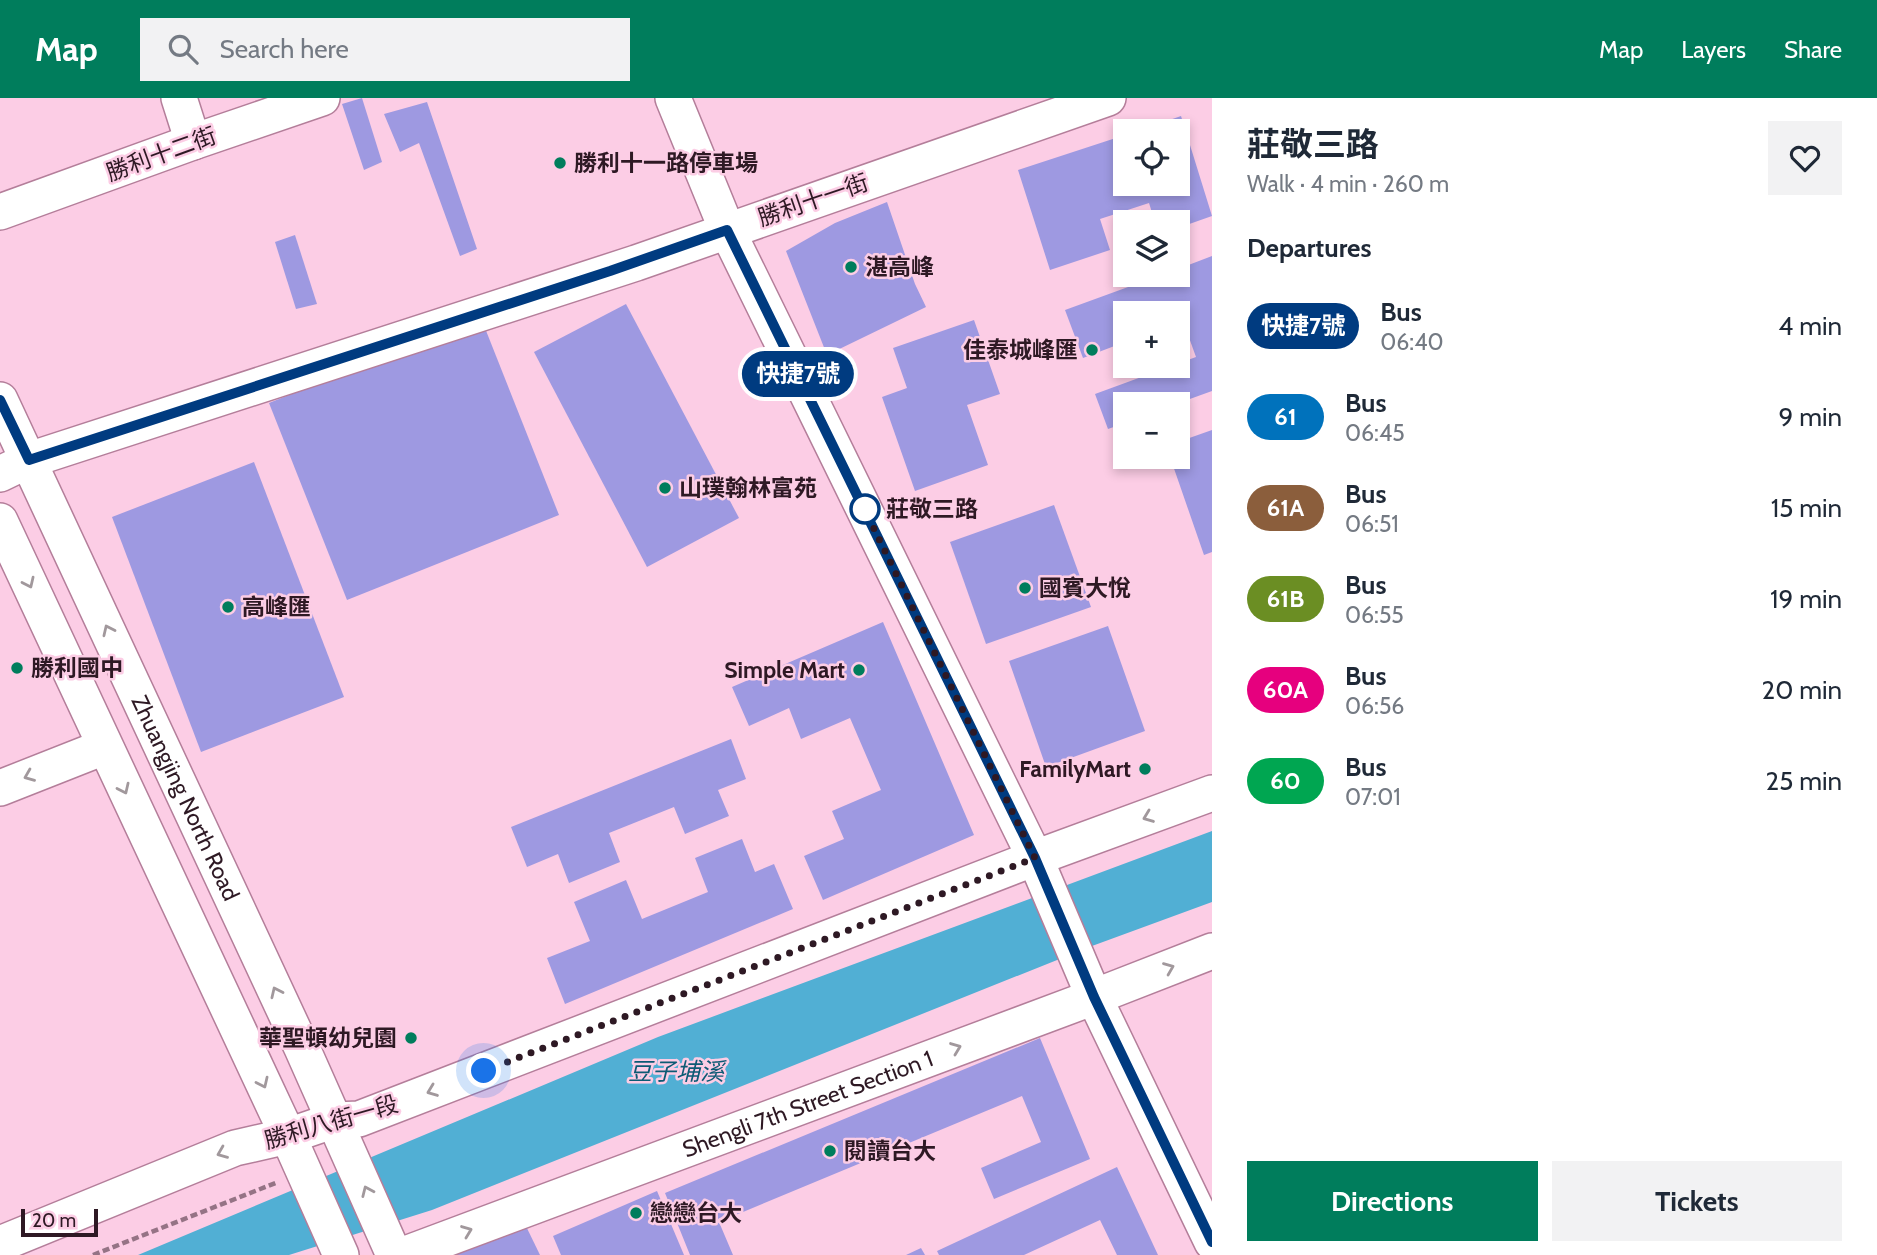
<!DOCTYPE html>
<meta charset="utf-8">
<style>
body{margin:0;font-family:Cabin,"Noto Sans TC",sans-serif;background:#f2f2f3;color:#1f2937;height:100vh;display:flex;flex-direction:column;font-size:26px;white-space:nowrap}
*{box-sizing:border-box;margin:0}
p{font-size:23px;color:#747a83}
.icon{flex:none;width:38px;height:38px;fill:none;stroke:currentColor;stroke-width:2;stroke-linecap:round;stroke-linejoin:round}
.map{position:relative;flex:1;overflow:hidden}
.side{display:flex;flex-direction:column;background:#fff;width:665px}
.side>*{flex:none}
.badge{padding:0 14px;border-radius:23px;font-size:24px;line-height:46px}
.tools{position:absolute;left:1113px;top:21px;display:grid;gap:14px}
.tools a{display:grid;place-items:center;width:77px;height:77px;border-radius:0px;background:#fff;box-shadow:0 4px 10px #0003;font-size:35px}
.scale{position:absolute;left:21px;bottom:18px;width:77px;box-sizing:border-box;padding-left:7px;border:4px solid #2e1924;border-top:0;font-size:19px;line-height:24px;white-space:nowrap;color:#2e1924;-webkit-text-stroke:5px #fccde5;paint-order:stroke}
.you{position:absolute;width:35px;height:35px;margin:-18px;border:5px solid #fff;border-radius:50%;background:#1a73e8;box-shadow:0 0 0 10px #1a73e833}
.map>.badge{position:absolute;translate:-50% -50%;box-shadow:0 0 0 4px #fff}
h2{padding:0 35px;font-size:26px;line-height:63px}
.round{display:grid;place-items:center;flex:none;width:74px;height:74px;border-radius:0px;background:#f2f2f3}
.headline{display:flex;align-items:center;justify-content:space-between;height:119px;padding:0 35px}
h1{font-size:33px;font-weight:700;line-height:52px}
.primary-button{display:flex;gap:14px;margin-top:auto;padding:14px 35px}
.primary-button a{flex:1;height:80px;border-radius:0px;background:#007d5c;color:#fff;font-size:28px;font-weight:700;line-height:80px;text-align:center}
.primary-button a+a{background:#f2f2f3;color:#1f2937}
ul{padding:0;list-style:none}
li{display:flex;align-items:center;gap:21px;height:91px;padding:0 35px}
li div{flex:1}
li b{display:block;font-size:26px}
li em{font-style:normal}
li .badge{min-width:77px;font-weight:700;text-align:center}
header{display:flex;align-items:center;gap:42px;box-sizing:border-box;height:98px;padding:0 35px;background:#007d5c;color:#fff}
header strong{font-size:33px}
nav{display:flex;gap:38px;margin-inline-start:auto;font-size:24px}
.search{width:490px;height:63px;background:#f2f2f3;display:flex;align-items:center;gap:18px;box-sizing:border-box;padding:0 24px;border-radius:0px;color:#747a83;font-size:26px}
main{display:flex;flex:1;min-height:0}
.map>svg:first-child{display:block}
.water{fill:#51afd4}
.building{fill:#9e99e1}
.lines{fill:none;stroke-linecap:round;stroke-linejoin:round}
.minor-casing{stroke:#b47e9a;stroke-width:38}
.path{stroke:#957385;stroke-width:4.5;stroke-dasharray:7 3.5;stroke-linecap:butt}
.minor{stroke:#fff;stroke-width:35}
.oneway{stroke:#a1989c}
.line-casing{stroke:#fff;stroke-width:16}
.line{stroke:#003b80;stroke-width:10}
.walk{stroke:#2e1924;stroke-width:7;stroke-dasharray:0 12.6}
.poi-dot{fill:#007d5c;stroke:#fccde5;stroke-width:2.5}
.stop-dot{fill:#fff;stroke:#003b80;stroke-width:3.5}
.labels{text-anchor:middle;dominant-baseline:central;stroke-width:5;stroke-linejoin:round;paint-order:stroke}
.street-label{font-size:23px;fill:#2e1924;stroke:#fccde5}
.poi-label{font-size:23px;font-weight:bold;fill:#2e1924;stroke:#fccde5;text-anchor:start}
.stop-label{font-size:23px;font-weight:bold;fill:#2e1924;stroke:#fccde5;text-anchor:start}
.water-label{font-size:24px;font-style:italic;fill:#0c5a74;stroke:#fccde5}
</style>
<header>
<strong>Map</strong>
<div class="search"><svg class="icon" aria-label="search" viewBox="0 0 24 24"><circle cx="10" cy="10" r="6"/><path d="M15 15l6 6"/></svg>Search here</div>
<nav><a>Map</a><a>Layers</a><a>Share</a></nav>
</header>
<main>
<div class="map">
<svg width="1212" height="1157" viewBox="0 0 1212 1157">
<rect width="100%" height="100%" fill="#fccde5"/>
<path class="water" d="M1212,733v71l-120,44 -660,264 -143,45h-151l520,-218z"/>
<g class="building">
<path d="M362,0l20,64 -18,8 -22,-66z"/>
<path d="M427,4l50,147 -17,7 -41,-113 -19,9 -16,-38z"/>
<path d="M1181,18l31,100 -34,12v-6h-23l-6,-19 -49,16 10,31 -60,20 -32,-100 107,-35v49h53v-53h-40z"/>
<path d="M887,104l28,82 11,23 -99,48 -41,-104 49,-28z"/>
<path d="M295,137l22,69 -21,5 -21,-67z"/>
<path d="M1212,158v135l-36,13h-51v19l-17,6 -13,-35 101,-37 -13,-36 -5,2v-10h-53v29l-42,16 -18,-48 96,-35h17v-6z"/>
<path d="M626,206l113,214 -92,49 -113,-215z"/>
<path d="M481,220l78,197 -212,85 -78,-197z"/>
<path d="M974,222l26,74 -33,11 21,60 -73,26 -33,-94 25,-9 -14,-40z"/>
<path d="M1212,332v122l-8,3 -34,-98h8v-15z"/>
<path d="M254,364l90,235 -143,55 -89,-235z"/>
<path d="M1054,407l37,102 -105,37 -36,-102z"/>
<path d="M883,524l91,213 -151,65 -19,-44 40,-17 -12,-28 49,-21 -31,-72 -49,21 -12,-31 -40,18 -17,-39z"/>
<path d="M1108,528l37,105 -99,36 -37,-106z"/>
<path d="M731,641l15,40 -28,11 11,26 -44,18 -11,-27 -65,26 11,29 -51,21 -11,-29 -31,13 -16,-40z"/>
<path d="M742,741l13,33 19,-8 19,45 -228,95 -18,-46 43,-17 -16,-39 52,-22 16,39 66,-27 -13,-34z"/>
<path d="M1040,940l50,121 -96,40 -13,-31 60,-26 -19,-46 -303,126 14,33h-43l-25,-62z"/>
<path d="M1117,1069l41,88h-41l-17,-35 -76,35h-85l-2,-4z"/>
<path d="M657,1093l27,64h-123l-8,-19z"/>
<path d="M523,1122l17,35h-91z"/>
<path d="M921,1150l4,7h-19z"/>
</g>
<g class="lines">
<defs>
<g id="minor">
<path d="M179,0l14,44"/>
<path d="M673,0l54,132 308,628 59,139 118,245"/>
<path d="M0,114l193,-70 129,-44"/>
<path id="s1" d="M0,302l302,648 92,207"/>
<path d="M0,376l29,-14 607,-197 472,-165"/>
<path d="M0,423l288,615 53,119"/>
<path d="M0,690l104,-41"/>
<path d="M0,1146l235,-96 53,-12 47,-16 24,-1 676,-261 177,-65"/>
<path id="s2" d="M403,1157l691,-258 118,-46"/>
</g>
</defs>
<use href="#minor" class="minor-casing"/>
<path class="path" d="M93,1157l185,-73"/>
<use href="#minor" class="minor"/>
</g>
<defs><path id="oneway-chevron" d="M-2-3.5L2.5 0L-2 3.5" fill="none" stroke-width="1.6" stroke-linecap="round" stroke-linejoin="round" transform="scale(1.75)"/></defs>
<g class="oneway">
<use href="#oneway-chevron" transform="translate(29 485) rotate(65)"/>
<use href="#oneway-chevron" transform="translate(108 532) rotate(-115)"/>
<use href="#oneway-chevron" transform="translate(29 678) rotate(158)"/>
<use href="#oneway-chevron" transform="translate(124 691) rotate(65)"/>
<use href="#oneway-chevron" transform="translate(1148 719) rotate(159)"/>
<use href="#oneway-chevron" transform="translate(1169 870) rotate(-22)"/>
<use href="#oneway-chevron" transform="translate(276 894) rotate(-115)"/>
<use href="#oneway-chevron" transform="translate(956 950) rotate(-21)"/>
<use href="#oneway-chevron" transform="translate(263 985) rotate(65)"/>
<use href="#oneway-chevron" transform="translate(432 993) rotate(159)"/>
<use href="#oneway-chevron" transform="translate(222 1055) rotate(158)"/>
<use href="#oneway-chevron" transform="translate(367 1093) rotate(-114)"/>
<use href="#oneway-chevron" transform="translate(467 1133) rotate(-21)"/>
</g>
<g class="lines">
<defs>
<path id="line" d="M0,302l29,60 581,-189 117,-41 308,628 59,139 118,245"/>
</defs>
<use href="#line" class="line-casing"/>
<use href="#line" class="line"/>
<path class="walk" d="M484,973l551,-213 -175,-358 5,9"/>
</g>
<g class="poi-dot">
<circle cx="560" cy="65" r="7"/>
<circle cx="851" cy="169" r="7"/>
<circle cx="1092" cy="252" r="7"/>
<circle cx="665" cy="390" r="7"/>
<circle cx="1025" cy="490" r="7"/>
<circle cx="228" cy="509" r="7"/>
<circle cx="17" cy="570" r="7"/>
<circle cx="859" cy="572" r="7"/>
<circle cx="1145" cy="671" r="7"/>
<circle cx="411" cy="940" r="7"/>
<circle cx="830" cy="1053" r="7"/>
<circle cx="636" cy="1115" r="7"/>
</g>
<circle class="stop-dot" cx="865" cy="411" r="14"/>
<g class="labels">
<g class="street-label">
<text transform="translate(161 56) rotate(-20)">勝利十二街</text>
<text transform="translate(813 102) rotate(-19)">勝利十一街</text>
<text stroke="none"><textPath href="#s1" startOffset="439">Zhuangjing North Road</textPath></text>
<text stroke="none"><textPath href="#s2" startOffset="432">Shengli 7th Street Section 1</textPath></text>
<text transform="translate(331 1024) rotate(-16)">勝利八街一段</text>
</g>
<g class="poi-label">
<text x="574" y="65">勝利十一路停車場</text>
<text x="865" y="169">湛高峰</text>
<text x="1078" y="252" text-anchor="end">佳泰城峰匯</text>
<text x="679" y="390">山璞翰林富苑</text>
<text x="1039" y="490">國賓大悅</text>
<text x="242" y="509">高峰匯</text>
<text x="31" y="570">勝利國中</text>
<text x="845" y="572" text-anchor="end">Simple Mart</text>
<text x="1131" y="671" text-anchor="end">FamilyMart</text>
<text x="397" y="940" text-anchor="end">華聖頓幼兒園</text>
<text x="844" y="1053">閱讀台大</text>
<text x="650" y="1115">戀戀台大</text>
</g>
<g class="stop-label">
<text x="886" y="411">莊敬三路</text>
</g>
<g class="water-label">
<text x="676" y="973">豆子埔溪</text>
</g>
</g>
</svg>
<div class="tools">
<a><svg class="icon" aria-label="locate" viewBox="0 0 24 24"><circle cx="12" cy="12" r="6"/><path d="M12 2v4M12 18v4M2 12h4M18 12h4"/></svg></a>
<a><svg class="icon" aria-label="layers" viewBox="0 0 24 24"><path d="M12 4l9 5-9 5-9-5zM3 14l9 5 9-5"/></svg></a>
<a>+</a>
<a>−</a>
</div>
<div class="scale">20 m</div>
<div class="you" style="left:484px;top:973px"></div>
<b class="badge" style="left:798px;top:276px;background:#003b80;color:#fff">快捷7號</b>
</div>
<section class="side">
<div class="headline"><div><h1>莊敬三路</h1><p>Walk · 4 min · 260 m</p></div><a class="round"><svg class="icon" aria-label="heart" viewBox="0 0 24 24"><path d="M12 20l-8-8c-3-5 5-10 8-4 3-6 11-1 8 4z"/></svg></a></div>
<h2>Departures</h2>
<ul>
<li><span class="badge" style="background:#003b80;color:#fff">快捷7號</span><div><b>Bus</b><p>06:40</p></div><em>4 min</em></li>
<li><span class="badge" style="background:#0072bc;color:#fff">61</span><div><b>Bus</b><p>06:45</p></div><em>9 min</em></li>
<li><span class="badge" style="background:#8b5e3c;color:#fff">61A</span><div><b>Bus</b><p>06:51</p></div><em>15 min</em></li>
<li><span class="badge" style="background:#6b8e23;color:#fff">61B</span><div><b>Bus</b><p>06:55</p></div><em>19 min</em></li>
<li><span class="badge" style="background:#e6007e;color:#fff">60A</span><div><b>Bus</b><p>06:56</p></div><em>20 min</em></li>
<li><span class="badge" style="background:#00a651;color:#fff">60</span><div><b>Bus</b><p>07:01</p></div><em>25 min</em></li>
</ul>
<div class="primary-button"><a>Directions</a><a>Tickets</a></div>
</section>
</main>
